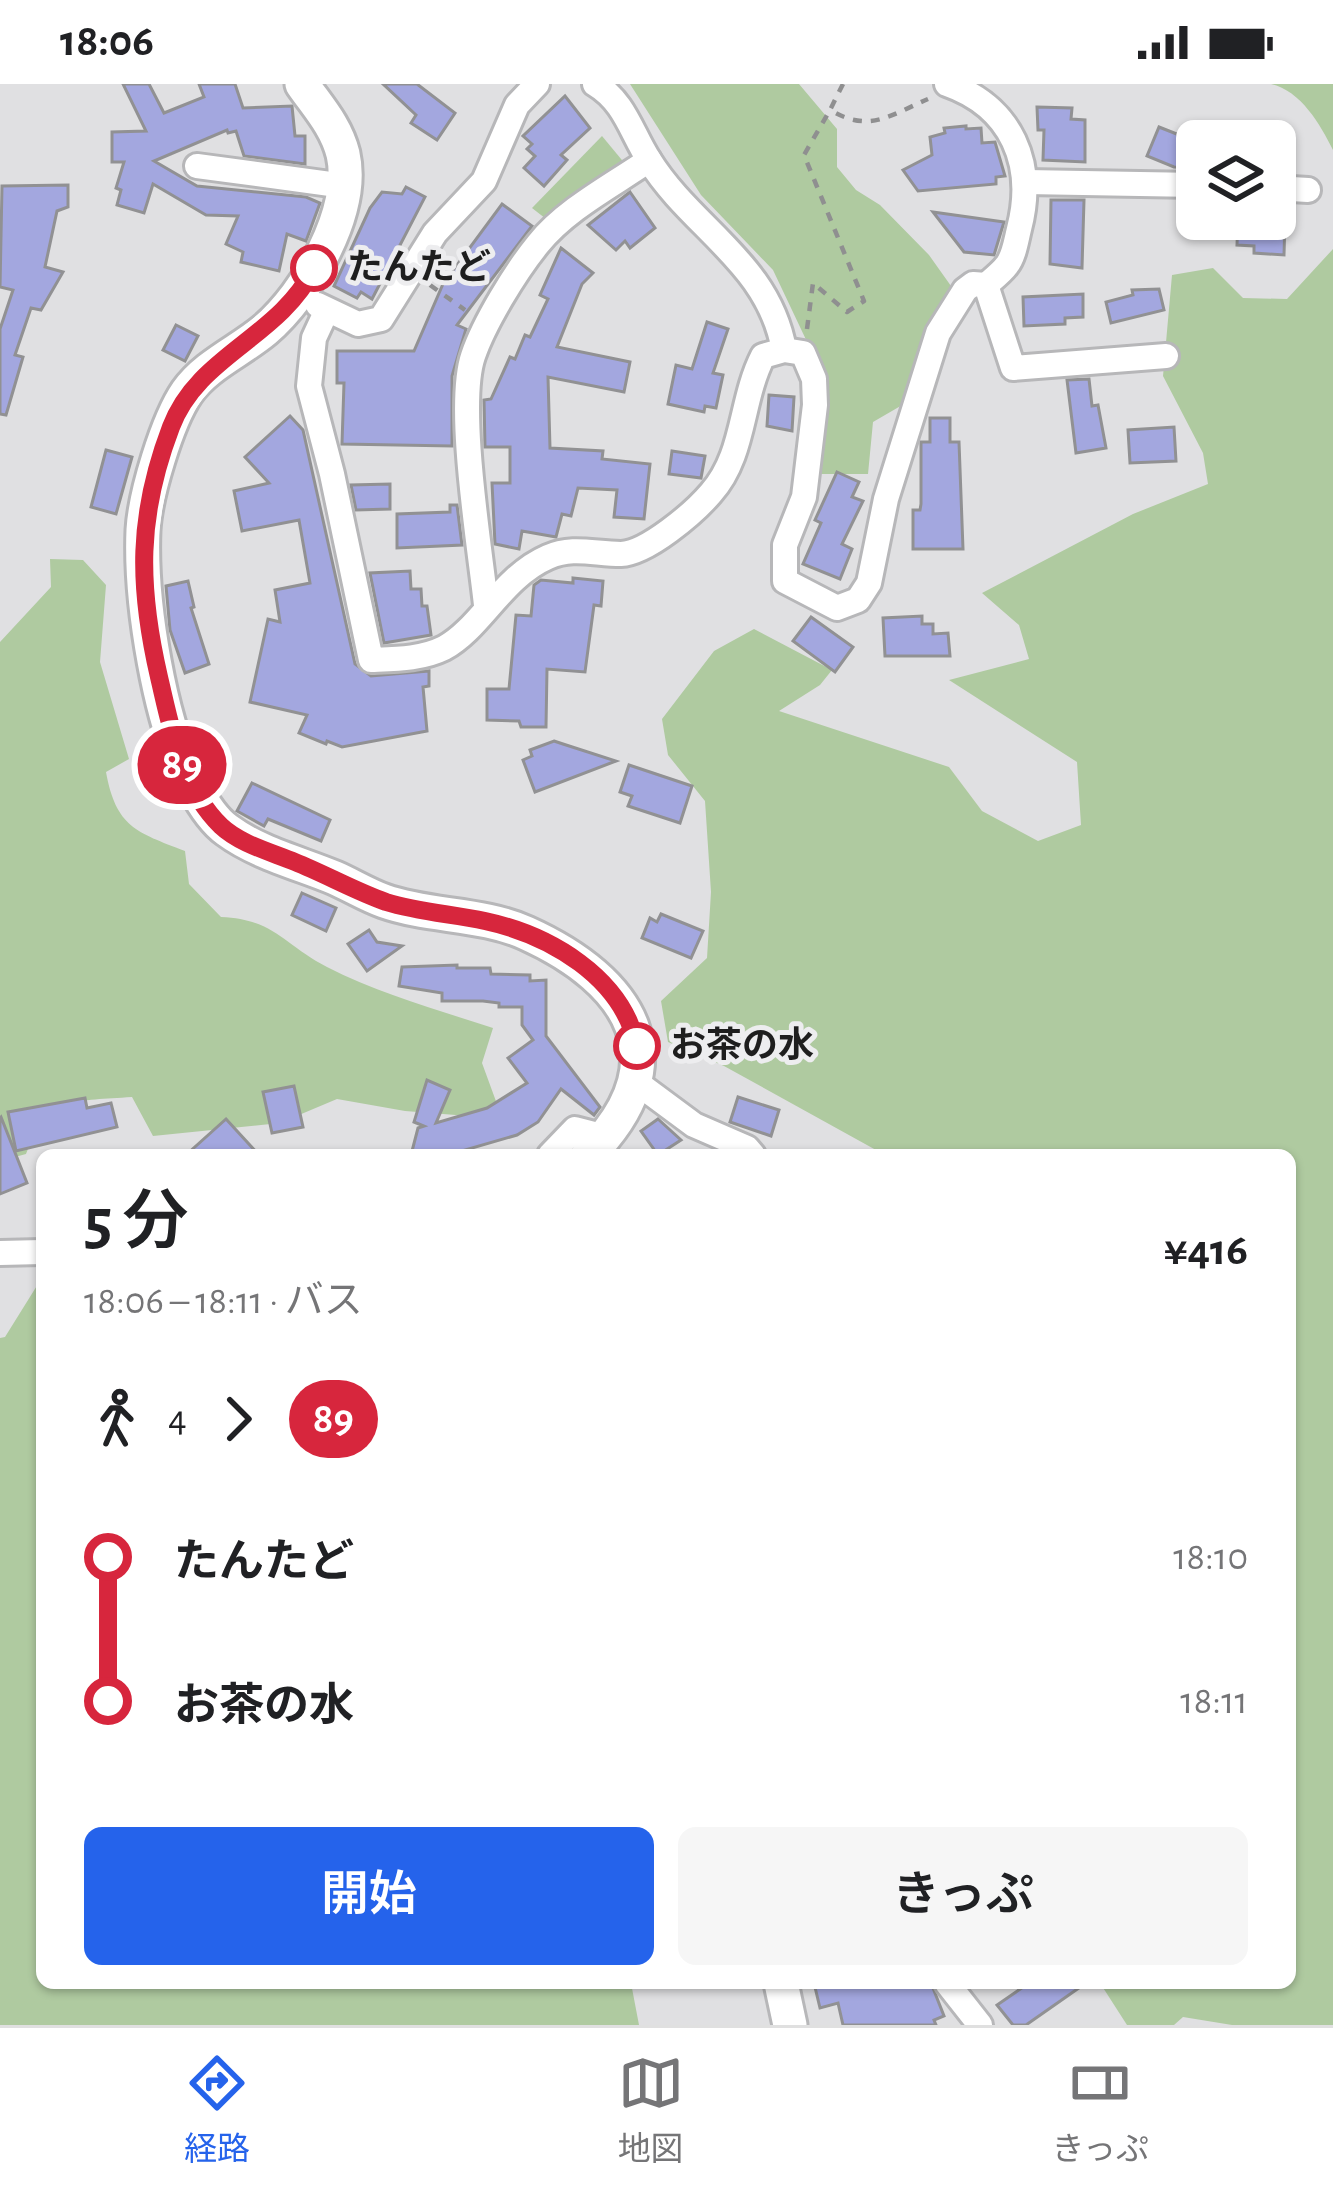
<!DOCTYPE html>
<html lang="ja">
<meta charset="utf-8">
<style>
body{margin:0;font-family:"Alegreya Sans","Noto Sans JP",sans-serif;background:#f6f6f6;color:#202124;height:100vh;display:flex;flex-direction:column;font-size:45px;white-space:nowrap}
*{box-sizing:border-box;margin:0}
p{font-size:39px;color:#757577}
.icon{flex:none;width:66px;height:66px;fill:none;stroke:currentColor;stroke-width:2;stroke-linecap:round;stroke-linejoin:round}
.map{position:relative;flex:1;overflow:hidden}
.panel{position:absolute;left:36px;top:1065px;width:1260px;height:840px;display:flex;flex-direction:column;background:#fff;border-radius:18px;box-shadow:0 3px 9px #0004}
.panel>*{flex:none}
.badge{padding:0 24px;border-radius:39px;font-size:42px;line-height:78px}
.tools{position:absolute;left:1176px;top:36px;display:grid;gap:24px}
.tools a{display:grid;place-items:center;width:120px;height:120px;border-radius:18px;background:#fff;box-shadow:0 3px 9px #0004;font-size:60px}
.map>.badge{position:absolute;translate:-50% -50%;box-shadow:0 0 0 6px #fff}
.legs{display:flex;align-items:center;gap:18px;height:132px;padding:0 48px;font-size:39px}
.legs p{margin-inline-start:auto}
.head{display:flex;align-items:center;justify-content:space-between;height:204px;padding:0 48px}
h1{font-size:66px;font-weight:600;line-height:90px}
.primary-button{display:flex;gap:24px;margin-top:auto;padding:24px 48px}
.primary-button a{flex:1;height:138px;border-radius:18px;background:#2563eb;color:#fff;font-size:48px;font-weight:600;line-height:138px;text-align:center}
.primary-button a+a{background:#f6f6f6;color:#202124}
ul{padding:0 48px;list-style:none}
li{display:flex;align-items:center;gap:42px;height:144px;font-size:45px}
li i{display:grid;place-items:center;width:18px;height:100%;margin:0 15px;background:currentColor}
li i::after{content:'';width:30px;height:30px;margin:-15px;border:9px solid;border-radius:50%;background:#fff}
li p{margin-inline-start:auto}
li:first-child i{background:linear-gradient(#0000 50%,currentColor 0)}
li:last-child i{background:linear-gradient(currentColor 50%,#0000 0)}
.status{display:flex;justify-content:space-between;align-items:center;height:84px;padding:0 60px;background:#fff;direction:ltr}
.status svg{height:33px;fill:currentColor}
.menu{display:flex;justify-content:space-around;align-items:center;height:168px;border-top:3px solid #e0e0e0;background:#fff;font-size:33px;color:#757577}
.menu a{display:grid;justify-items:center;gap:6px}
.menu .selected{color:#2563eb}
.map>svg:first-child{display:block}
.green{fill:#afcaa0}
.building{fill:#a3a7df;stroke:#919193;stroke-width:3}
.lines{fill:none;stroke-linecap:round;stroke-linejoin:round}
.street-casing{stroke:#b7b7b9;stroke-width:30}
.secondary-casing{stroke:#b7b7b9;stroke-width:39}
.path{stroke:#8f8f90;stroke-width:4.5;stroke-dasharray:9 9;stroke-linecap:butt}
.street{stroke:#fff;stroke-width:24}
.secondary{stroke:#fff;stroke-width:33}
.line-1-casing{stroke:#fff;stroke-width:27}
.line-1{stroke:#d7263d;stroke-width:18}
.stop-1-dot{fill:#fff;stroke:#d7263d;stroke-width:6}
.labels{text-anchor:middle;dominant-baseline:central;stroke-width:10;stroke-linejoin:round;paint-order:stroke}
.stop-label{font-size:36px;font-weight:bold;fill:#1e1e1e;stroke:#ededef;text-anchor:start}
</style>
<div class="status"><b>18:06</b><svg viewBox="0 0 49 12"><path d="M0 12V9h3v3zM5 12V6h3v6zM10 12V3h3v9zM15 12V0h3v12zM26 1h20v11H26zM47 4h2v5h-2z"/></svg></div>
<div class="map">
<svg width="1333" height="1941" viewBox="0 0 1333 1941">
<rect width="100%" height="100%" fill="#e0e0e2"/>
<g class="green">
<path d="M630,0h169l38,45v38l19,23 24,15 49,50 22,31 -22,45 -25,73 -31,18 -5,52h-48l7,-90 -54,-114 -72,-75z"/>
<path d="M1271,0h62v66c-13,-26 -32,-59 -62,-66z"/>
<path d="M602,52l24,29 -76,57 -18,-14z"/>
<path d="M1333,165v1776h-101l-49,-8 -9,8h-47l-27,-42h190v-828h-405l-161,-89 -56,-24 -7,-41 46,-43 4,-66 -6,-91 -37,-46 -6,-36 52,-68 40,-22 78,41 -12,15 -41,26 170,56 33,44 56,30 43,-16 -4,-63 -128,-82 80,-21 -10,-34 -37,-32 151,-79 75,-30 -5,-31 -40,-77 9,-101 41,-7 30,30 44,1z"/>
<path d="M50,475l33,1 23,25 -6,77 29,97 -23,13c10,55 30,60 79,79l4,33 32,33c53,2 63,28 106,50 53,27 111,43 166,61l-11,35 15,41 -16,13 -76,-6 -68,-12 -57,24 -127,13 -21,-39c-56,4 -82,-1 -106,57l-26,7v-519l51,-55z"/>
<path d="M38,1200l4,1v698h589l8,42h-639v-687l5,-1z"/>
</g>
<g class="building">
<path d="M123,0h26l15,29 40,-16 -5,-13h36l8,24 49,-2 3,30h10v28l-61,-8 -8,-25 -8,2 -1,-3 -73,31 43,25 109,11 14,6 -14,38 -19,-7 -8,37 -38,-9 2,-10 -17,-8 12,-28 -32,-1 -53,-31 -9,29 -27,-8 4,-15 -5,-2 8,-26h-12v-30l34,-1z"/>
<path d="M383,0h34l38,29 -18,27 -26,-17 5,-8z"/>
<path d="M565,12l25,32 -29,27 6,5 -23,26 -20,-18 11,-12 -8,-7 5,-5 -9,-8z"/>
<path d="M1037,23l35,1 -1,11 14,1v42l-42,-2 1,-30h-6z"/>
<path d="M966,42v3l15,-1 1,15 13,-1 10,34 -9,1v7l-78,7 -15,-21 29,-15 -2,-18 15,-4 -1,-5z"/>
<path d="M1159,43l38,15 -4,26 -19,-1 -27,-11z"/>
<path d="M68,101v22l-11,4 -12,56 18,5 -22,38 -10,-2 -16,47 8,2 -17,58 -6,-1v-85l13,-39 -13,-3 2,-101z"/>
<path d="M406,103l19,10 -53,102 -11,-7 -4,6 -23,-12 36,-78 12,-16 20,2z"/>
<path d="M630,108l25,36 -25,20 -5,-7 -9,9 -28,-25z"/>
<path d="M1051,116h33l-2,68 -32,-4z"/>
<path d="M502,120l30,22 -75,99 9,4 -14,47v70l-110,-2 2,-61h-7v-32h77l29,-67z"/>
<path d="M933,128l71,10 -10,33 -30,-3z"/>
<path d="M1238,135h47l-1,36 -30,-2v-7l-17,-1z"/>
<path d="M561,164l32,25 -11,11 -25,63 73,15 -6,30 -76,-15 2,71 53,3 -1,8 48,5 -6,55 -30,-2 3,-27 -39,-2 -7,28 -9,-2 -6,23 -34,-6 -3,18 -24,-5 -3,-61h18v-36h-25l-1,-47 7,-1 19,-42 5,2 10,-24 5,2 18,-38 -8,-4z"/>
<path d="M1159,205l5,21 -53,13 -5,-21 27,-7 -1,-5z"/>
<path d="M1083,210v23l-18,1v6l-41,2 -1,-29z"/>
<path d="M707,238l21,7 -15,44 10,2 -7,33 -11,-2 -1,6 -36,-8 8,-39 16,4z"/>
<path d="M176,241l22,11 -13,25 -22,-11z"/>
<path d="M1089,295l3,27 6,-1 8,43 -30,5 -9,-73z"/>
<path d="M769,311l25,2 -2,34 -25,-5z"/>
<path d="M290,332l13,14 52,234 16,12 58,-5v15l-6,1 4,44 -85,16 -15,-6 -1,3 -27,-11 8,-18 -57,-13 18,-83 12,3 -5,-32 35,-7 -11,-63 -57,11 -8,-40 35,-8 -24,-26z"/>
<path d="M930,334h20v24h9l4,107h-50v-39h7l1,-6v-62h9z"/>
<path d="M1174,343l2,34 -46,2 -2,-33z"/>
<path d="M106,366l26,7 -16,57 -25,-7z"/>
<path d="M672,367l33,5 -4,22 -32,-4z"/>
<path d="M837,388l22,10 -7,15 11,4 -21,43 10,5 -12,30 -37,-15 18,-41 -6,-3z"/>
<path d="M390,400v25l-34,1 -5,-25z"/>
<path d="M450,421h7l5,40 -65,3v-34l53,-2z"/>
<path d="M410,487l1,18h10l1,17h5l4,29 -47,8 -14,-70z"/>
<path d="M573,494l30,3 -2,25 -7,-1 -9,67 -38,-3 -1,58h-25l-2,-6 -32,-1v-31h22l7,-74 15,1 3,-31 7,-5 32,3z"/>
<path d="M188,497l6,26 -3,1 18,56 -24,9 -15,-43 -4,-44z"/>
<path d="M922,532v8h11v10l15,-1 2,23h-65l-2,-38z"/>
<path d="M811,533l42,30 -18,25 -42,-31z"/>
<path d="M554,657l9,3 53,17 -81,31 -12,-32 9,-4 -2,-6z"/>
<path d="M629,681l63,21 -12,37 -52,-17 4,-10 -12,-4z"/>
<path d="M252,699l78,37 -9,21 -53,-22 -4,7 -27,-15z"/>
<path d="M302,809l34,15 -10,23 -34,-16z"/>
<path d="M661,830l42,17 -12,27 -49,-20 8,-20 7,4z"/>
<path d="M369,846l8,12 25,4 -35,25 -19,-27z"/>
<path d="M457,881v3h33l1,6 39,1v6l16,-1v56l54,71 -6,8 -33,-26 -23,33 -21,13 -69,20h-37l7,-27 6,-2 -10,-4 13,-42 23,10 -14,33 51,-15 40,-25 -19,-25 25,-18 -11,-15v-18h-23v-4l-16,-2h-41v-8l-43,-7 3,-19z"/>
<path d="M294,1002l9,41 -31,6 -9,-41z"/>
<path d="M738,1013l41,13 -8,26 -41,-14z"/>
<path d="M85,1014l2,10 24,-5 6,24 -101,24 -8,-39z"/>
<path d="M1,1033l26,66 -27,11v-76z"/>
<path d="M226,1035l33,36h-73z"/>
<path d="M658,1035l23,21 -23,15 -17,-24z"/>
<path d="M814,1899h117l13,33 -10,4 2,5h-93l-5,-22 -18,5z"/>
<path d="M1029,1899h57l-60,42h-13l-16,-20z"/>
</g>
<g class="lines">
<defs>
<g id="street">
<path d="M595,0c30,18 36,48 54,76 43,69 120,103 135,190"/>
<path d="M947,0c65,23 89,80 72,145 -3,12 -5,27 -12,36 -5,7 -14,14 -21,20"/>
<path d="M197,82l148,20"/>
<path d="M1026,98l171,3"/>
<path d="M1275,104l33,2"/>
<path d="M318,221l40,19 23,-5 54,-86 49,-52 33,-76 20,-21"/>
<path d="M326,228l-12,26 -5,48 23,88 39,186c24,-1 51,-1 73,-12 37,-20 58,-71 104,-91 25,-11 46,-3 73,-3 26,-1 73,-41 90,-61 34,-38 29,-92 52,-137l21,-6 19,3 11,26 1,26 -11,92 -19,48v36l52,27 21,-8 11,-17 17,-84 52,-166 27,-43 8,-6 13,1 27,83 153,-12"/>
<path d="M486,521c-6,-57 -30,-199 -13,-249 11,-33 43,-85 65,-112 28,-35 75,-59 111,-84"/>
<path d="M636,998l58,43 53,23 6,7"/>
<path d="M550,1071l25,-26 31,8"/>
<path d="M0,1169l42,-1"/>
<path d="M947,1899l33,42"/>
</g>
<g id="secondary">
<path d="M302,0c16,23 34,42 41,70 13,57 -36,140 -78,176 -25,21 -59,35 -78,62 -20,29 -42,103 -44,138 -3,71 16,195 51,257 8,15 19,33 33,43 31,23 72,33 108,48 16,7 32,17 49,23 45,16 98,12 142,32 106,48 156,128 62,222"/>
<path d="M781,1899l9,42"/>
</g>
</defs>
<use href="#street" class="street-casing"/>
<use href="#secondary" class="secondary-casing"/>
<g class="path">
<path d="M843,0l-13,26c39,23 59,6 98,-11"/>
<path d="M430,201l35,25"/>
<path d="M807,245l6,-46 34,29 17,-11 -60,-146 26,-45"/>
</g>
<use href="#street" class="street"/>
<use href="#secondary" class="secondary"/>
</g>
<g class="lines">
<defs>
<path id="line-1" d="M314,184c-35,70 -116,87 -143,159 -34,89 -33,159 -12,250 12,51 22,110 62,149 19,18 50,26 74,36 30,12 60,29 91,40 32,10 66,12 99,19 65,14 137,56 152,125"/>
</defs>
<use href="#line-1" class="line-1-casing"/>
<use href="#line-1" class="line-1"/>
</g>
<g class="stop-1-dot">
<circle cx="314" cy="184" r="21"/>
<circle cx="637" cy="962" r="21"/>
</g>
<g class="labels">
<g class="stop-label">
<text x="347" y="184">たんたど</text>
<text x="670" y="962">お茶の水</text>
</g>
</g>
</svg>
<div class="tools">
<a><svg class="icon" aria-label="layers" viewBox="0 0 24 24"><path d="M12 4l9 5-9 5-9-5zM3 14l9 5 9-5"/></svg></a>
</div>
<b class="badge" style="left:182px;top:681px;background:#d7263d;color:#fff">89</b>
<section class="panel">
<div class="head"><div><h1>5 分</h1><p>18:06 – 18:11 · バス</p></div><b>¥416</b></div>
<div class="legs"><svg class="icon" aria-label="walk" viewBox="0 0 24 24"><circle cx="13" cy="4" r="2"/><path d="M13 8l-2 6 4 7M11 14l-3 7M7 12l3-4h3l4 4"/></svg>4<svg class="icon" aria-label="forward" viewBox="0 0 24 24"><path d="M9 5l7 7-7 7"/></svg><b class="badge" style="background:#d7263d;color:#fff">89</b></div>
<ul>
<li><i style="color:#d7263d"></i><b>たんたど</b><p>18:10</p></li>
<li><i style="color:#d7263d"></i><b>お茶の水</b><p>18:11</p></li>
</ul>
<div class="primary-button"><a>開始</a><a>きっぷ</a></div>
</section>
</div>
<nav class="menu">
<a class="selected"><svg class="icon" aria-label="directions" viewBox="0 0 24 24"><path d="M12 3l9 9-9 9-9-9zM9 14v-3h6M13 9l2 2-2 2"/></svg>経路</a>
<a><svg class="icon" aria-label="map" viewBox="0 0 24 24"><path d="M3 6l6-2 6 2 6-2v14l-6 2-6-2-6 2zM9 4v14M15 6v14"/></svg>地図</a>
<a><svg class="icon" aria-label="tickets" viewBox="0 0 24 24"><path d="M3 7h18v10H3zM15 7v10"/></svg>きっぷ</a>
</nav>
